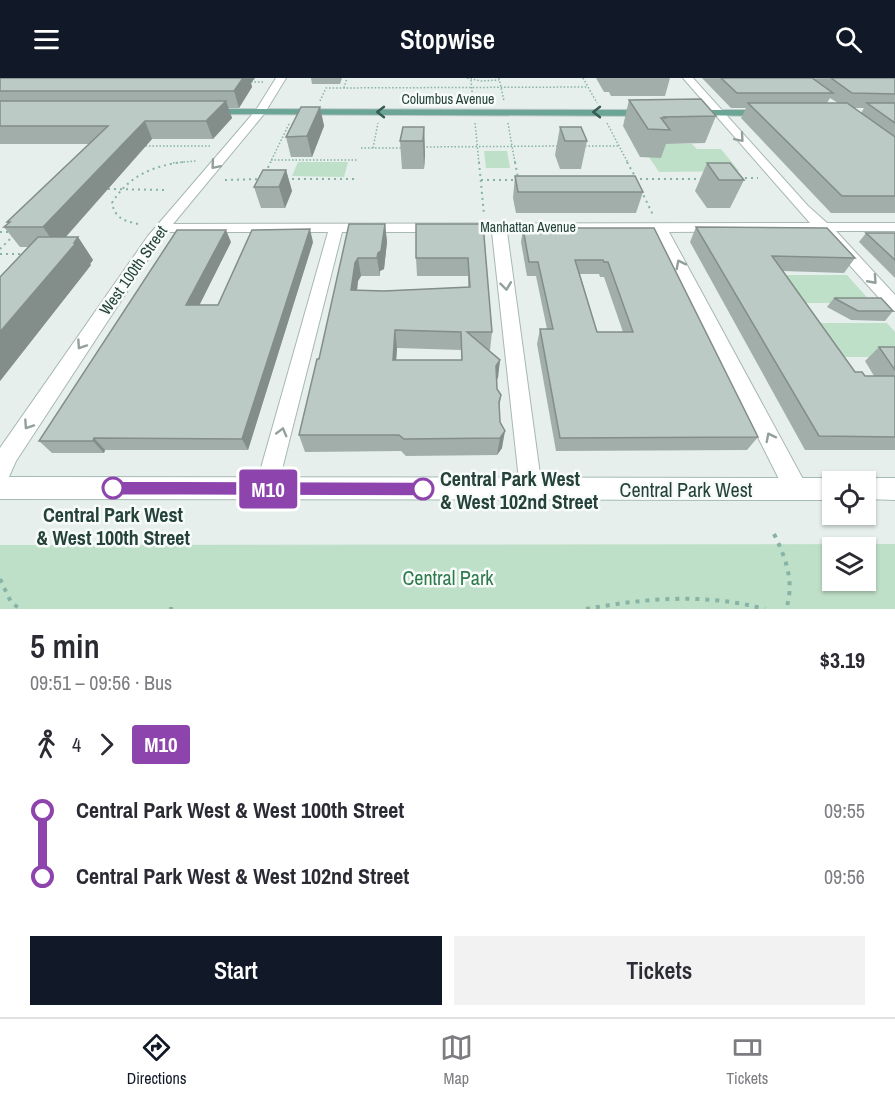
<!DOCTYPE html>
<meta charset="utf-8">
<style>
body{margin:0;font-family:"Archivo Narrow",sans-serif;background:#f2f2f3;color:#2b2b33;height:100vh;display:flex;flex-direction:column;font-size:22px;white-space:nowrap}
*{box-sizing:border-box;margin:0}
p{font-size:20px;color:#7c7c81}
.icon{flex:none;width:33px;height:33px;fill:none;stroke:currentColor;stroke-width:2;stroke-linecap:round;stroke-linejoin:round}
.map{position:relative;height:531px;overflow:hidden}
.details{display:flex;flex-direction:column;background:#fff;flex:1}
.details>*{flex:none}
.badge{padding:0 12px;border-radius:4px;font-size:21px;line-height:39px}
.tools{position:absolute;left:822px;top:393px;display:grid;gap:12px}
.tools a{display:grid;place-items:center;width:54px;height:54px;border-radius:0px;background:#fff;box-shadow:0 2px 4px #0004;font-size:30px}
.map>.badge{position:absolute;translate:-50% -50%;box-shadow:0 0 0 3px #fff}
.legs{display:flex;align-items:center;gap:9px;height:66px;padding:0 30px;font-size:20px}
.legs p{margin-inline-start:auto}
.summary{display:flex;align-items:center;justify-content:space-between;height:102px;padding:0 30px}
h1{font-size:33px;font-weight:600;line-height:45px}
.cta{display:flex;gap:12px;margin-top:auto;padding:12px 30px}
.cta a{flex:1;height:69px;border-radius:0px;background:#111827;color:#fff;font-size:24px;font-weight:600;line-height:69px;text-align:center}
.cta a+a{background:#f2f2f3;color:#2b2b33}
ul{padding:0 30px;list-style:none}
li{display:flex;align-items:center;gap:21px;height:66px;font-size:22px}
li i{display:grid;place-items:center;width:9px;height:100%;margin:0 8px;background:currentColor}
li i::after{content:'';width:15px;height:15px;margin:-8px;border:4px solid;border-radius:50%;background:#fff}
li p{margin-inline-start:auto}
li:first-child i{background:linear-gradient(#0000 50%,currentColor 0)}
li:last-child i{background:linear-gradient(currentColor 50%,#0000 0)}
header{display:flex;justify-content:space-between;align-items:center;height:78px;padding:0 30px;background:#111827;color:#fff;font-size:27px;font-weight:600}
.tab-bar{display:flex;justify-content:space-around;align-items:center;height:84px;border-top:2px solid #e1e1e2;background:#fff;font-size:16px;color:#7c7c81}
.tab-bar a{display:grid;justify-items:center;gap:3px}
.tab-bar .current{color:#111827}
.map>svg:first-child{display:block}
.green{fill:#bfe0c8;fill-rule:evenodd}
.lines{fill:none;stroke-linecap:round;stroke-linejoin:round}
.street-casing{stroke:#a8b8b2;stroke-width:2}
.secondary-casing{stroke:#a4bbb3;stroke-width:2}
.primary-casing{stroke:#c2cac8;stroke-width:2}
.path-far2{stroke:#86b3a5;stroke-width:1.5;stroke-dasharray:1.5 2;stroke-linecap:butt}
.path-far1{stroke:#86b3a5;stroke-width:2;stroke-dasharray:2 4;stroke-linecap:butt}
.path{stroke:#86b3a5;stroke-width:4;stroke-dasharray:4 6;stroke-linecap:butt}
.street{fill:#fff;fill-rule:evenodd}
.secondary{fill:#fff;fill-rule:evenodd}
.primary{fill:#6aa596;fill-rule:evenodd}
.wall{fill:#a1aea9;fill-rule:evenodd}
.shaded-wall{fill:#838d89}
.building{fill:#bbcac4;stroke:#838d89;stroke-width:1.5;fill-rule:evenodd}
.oneway{stroke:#365b51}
.oneway2{stroke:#92a09c}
.line-1{fill:#8e44ad;stroke:#fff;stroke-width:1.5}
.stop-1-dot{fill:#fff;stroke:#8e44ad;stroke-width:3}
.labels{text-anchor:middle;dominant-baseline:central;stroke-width:5;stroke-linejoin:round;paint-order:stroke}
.far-street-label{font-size:14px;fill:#24423a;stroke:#f7fbf9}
.street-label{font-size:16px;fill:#24423a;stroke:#f7fbf9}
.near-stop-label{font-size:20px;font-weight:bold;fill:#24423a;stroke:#f7fbf9;text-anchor:start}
.near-street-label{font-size:20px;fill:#24423a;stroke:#f7fbf9}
.near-park-label{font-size:20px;fill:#2d7a4b;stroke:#f7fbf9}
</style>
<header><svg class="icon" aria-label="menu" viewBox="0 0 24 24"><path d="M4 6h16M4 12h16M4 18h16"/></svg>Stopwise<svg class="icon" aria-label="search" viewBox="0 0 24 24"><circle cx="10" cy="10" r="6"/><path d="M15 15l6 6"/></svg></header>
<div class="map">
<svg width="895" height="531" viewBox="0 0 895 531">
<rect width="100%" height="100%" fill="#e6efeb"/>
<g class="green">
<path d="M656,66h36l5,5h24l18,22 -80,1 -10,-15h11z"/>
<path d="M484,73h23l3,17h-24z"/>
<path d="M298,84h50l-4,15 -52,-1z"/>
<path d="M772,197h75l25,28h-68l14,20h69l8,9v25h-65z"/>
<path d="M895,466v65h-895v-64zM832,470h34v32h-34z"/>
</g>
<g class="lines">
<defs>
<path id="street" d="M276,0h10l-22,36 -91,110 637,-1 -127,-145h10l115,128 19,17h68v8h-59l59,64v16l-6,-2 -70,-78 -150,1 135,249 3,8 -3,8 -8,3 -8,-3 -133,-265h-148l35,257 -3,8 -8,3 -8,-3 -3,-8 -28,-257h-150l-65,257 -3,8 -8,3 -8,-3 -3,-8 73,-257h-162l-150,229 -8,18 -8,3v-34l148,-212 108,-126z"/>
<g id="secondary">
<path d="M0,399l832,1 8,4h-8v18l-832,-1z"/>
<path d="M866,400h29v22l-29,-1v-17h-8z"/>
</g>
<g id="primary">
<path d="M206,31l443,1 5,3 -5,3 -447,-2 -1,-2z"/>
<path d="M689,32h77l5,3 -5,3 -81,-1 -1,-2z"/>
</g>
</defs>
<use href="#street" class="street-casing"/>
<use href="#secondary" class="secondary-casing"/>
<use href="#primary" class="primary-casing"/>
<g class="path-far2">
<path d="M467,0l14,3 18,-1"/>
<path d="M499,0l5,23"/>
<path d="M583,0l14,25"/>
<path d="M471,2l2,22"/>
<path d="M251,4h14"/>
<path d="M344,10l3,-10"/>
<path d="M320,23l6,-13 262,-1"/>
<path d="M475,45l4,40"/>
<path d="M508,45l7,40"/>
<path d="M607,45l21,40"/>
<path d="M142,68h68"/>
<path d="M585,68h34"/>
<path d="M423,69l137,-1"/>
<path d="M361,70h43"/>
<path d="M373,70l5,-25"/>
<path d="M271,82h87"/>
<path d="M173,85l23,-2"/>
<path d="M270,85l20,-41"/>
</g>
<g class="path-far1">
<path d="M479,84l5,53"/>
<path d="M515,84l3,16"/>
<path d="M627,84l9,16"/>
<path d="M265,95l6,-11"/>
<path d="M739,100h19"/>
<path d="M286,101h68"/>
<path d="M634,101h68"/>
<path d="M225,102l37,-1"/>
<path d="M481,102h38"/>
<path d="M108,111l60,1"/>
<path d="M641,112l12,25"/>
<path d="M138,146c-14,-3 -23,-6 -26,-21 16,-27 41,-37 71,-41"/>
<path d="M0,154h10"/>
<path d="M0,171l14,-14"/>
<path d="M0,176h25"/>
</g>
<g class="path">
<path d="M774,456c12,24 21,49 12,75"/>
<path d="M0,501l11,23 9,7"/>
<path d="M169,531h7"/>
<path d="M586,531c61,-11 119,-16 179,0"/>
</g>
<use href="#street" class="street"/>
<use href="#secondary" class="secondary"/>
<use href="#primary" class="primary"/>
</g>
<g class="wall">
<path d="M0,0h255l-4,5 1,4 -13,21h-11l4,10 -19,21h-61l-87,98h13l15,23 -3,4 1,1 -91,116v-104l29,-30h-9l-16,-20 4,-4 -1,-1 82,-78h-89z"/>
<path d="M311,0h31l-2,6h-28z"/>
<path d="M596,0h74l-5,18h-54l-2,-4h-5z"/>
<path d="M702,0h193v135h-64l-90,-95 5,-10h-15zM830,20l8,5h-11zM853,30h11l-3,5z"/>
<path d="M629,22l87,16 -11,27 -39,1 -5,14 -21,-1 -17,-31z"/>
<path d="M320,29l4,19 -12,31h-21l-5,-20z"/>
<path d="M424,49l1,28 -1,14h-22l-2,-28z"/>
<path d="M560,49l27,14 -6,28h-21l-5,-14z"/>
<path d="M707,85l37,17 -14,28h-23l-12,-17z"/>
<path d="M286,92l6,21 -7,17h-24l-7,-21z"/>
<path d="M515,98l128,16 -7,21h-120l-3,-15z"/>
<path d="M349,146h36l2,18 -3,27 -4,2v5h-19l-3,5 -1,9 27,1 84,-4v-11h-51l-1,-18 67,-34 9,108 -2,18h-2l12,10 -3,19v10l4,6 -2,16 3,37 -5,7 -91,1 -5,-5 -96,1 -6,-17 20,-76zM397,270l64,2v10h-65z"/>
<path d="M696,149l159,31 -11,15 -61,-2 72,101 10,4h9l-9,-15 14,-14h16v103h-90l-115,-208z"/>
<path d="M523,150h131l104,209 -11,13 -191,1 -19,-107 3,-15h7l-11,-53h-9l-6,-34zM580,196h19l1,3h4l19,55h-26z"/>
<path d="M866,155h29v45l-36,-36z"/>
<path d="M231,164l-32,63h19l95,-63 -65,208h-143l-1,3h-52l-13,-12z"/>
<path d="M834,220l59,13 -8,10 -34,-1 -24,-13z"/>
</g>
<g class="shaded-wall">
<path d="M243,0h12l-4,5 1,4 -13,21 -5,-17z"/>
<path d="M226,23l6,17 -19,21 -7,-18z"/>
<path d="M320,29l4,19 -12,31 -5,-21z"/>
<path d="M145,43l7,18 -95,108 -14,-20z"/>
<path d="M424,49l1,28 -1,14 -1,-28z"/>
<path d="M286,92l6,21 -7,17 -6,-21z"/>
<path d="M385,146l2,18 -3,27 -4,2v5l-3,-18z"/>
<path d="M310,151l3,13 -65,208 -6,-11z"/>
<path d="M226,152l5,12 -38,76 -7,-13z"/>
<path d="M78,159l15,23 -3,4 1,1 -91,116v-49z"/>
<path d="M358,180l3,18 -3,5 -3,27 -4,-18 4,-27z"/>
<path d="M395,252l2,18 -2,29 -2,-17z"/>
<path d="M500,282l-2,18 -4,5 2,-17z"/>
<path d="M505,353l-3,17 -5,7 3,-17z"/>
<path d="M94,360l11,12 -1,3 -11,-12z"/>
</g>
<g class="building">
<path d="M0,0h243l-9,13h-234z"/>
<path d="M721,0h91l21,15h-96z"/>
<path d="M831,0h64v16l-43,-1z"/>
<path d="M701,21l15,17 -52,1 1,1h-4l9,12 -22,-1 -19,-29z"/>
<path d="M0,23h226l-20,20h-61l-102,106h-39l6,-5h-3l101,-96h-108z"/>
<path d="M748,25h99l48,34v59h-53z"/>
<path d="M867,25h28v20z"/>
<path d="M301,29h19l-13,29 -21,1z"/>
<path d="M403,49h21l-1,14h-23z"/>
<path d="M560,49h21l6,14h-22z"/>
<path d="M707,85h23l14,17h-25z"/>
<path d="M263,92h23l-7,17h-25z"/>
<path d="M515,98h120l8,16h-125z"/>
<path d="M349,146h36l-4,27 -3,2 -1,5h-19l-3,5 -4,27 33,1 86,-4 -2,-29h-52v-34h67l9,108h-25l33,28 -4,6 1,23 4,6 -2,7 1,20 5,9 -5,7 -96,1 -5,-4h-100l18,-76h2zM395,252l66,2 1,28h-69z"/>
<path d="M696,149l131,1 28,30 -83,-2 83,116h7l3,4h30v61l-76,-1z"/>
<path d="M523,150h131l104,209 -198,1 -20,-109h13l-15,-67h-9zM575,182h28l1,2h4l25,70h-36z"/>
<path d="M310,151l-68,210 -148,-1 -1,3h-54l138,-211h49l-40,75h32l34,-75z"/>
<path d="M866,155h29v27z"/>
<path d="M38,159h40l-4,6h2l-76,89v-55z"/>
<path d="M834,220h47l12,13h-35z"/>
<path d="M879,269h16v23z"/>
</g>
<defs><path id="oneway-chevron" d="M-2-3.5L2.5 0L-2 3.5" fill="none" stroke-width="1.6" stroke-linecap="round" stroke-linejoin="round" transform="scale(1.5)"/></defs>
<g class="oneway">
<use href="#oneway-chevron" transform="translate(381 34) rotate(-180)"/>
<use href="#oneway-chevron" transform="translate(597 34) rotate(-180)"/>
</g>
<g class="oneway2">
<use href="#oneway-chevron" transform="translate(740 60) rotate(49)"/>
<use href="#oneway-chevron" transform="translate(215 87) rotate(131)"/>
<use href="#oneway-chevron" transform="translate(680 186) rotate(-117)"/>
<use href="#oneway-chevron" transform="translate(873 202) rotate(48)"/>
<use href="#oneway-chevron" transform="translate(506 208) rotate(83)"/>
<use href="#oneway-chevron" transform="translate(81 267) rotate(124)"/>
<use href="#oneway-chevron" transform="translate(28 347) rotate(124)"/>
<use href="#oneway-chevron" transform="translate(282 354) rotate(-75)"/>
<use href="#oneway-chevron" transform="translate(770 359) rotate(-117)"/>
</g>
<path class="line-1" d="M113,403l310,1 5,2 2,5 -2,5 -5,2 -310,-1 -5,-2 -2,-5 2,-5z"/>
<g class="stop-1-dot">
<circle cx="113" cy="410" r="10"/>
<circle cx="423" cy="411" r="10"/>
</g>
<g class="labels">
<g class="far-street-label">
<text x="448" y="21">Columbus Avenue</text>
<text x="528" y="149">Manhattan Avenue</text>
</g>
<g class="street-label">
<text transform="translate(133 192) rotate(-55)">West 100th Street</text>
</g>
<g class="near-stop-label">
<text x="440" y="400">Central Park West<tspan x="440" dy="23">&amp; West 102nd Street</tspan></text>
<text x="113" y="436" text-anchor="middle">Central Park West<tspan x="113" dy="23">&amp; West 100th Street</tspan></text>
</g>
<g class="near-street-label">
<text x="686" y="411">Central Park West</text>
</g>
<g class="near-park-label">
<text x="448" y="499">Central Park</text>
</g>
</g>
</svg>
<div class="tools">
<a><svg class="icon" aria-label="locate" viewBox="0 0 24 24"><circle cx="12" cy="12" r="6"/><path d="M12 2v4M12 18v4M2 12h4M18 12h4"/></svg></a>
<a><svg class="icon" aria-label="layers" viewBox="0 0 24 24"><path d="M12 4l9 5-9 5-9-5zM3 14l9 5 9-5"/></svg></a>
</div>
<b class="badge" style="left:268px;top:411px;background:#8e44ad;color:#fff">M10</b>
</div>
<section class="details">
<div class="summary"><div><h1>5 min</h1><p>09:51 – 09:56 · Bus</p></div><b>$3.19</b></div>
<div class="legs"><svg class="icon" aria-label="walk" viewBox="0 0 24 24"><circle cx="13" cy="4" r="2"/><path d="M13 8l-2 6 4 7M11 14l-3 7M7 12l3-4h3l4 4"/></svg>4<svg class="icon" aria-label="forward" viewBox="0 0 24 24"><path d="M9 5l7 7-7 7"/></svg><b class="badge" style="background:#8e44ad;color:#fff">M10</b></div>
<ul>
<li><i style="color:#8e44ad"></i><b>Central Park West &amp; West 100th Street</b><p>09:55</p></li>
<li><i style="color:#8e44ad"></i><b>Central Park West &amp; West 102nd Street</b><p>09:56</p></li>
</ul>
<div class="cta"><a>Start</a><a>Tickets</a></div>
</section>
<nav class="tab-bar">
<a class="current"><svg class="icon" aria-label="directions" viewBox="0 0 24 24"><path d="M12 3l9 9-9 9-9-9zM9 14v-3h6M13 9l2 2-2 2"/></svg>Directions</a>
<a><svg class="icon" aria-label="map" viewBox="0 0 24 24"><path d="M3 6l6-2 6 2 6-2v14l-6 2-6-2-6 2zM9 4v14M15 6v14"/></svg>Map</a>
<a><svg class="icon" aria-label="tickets" viewBox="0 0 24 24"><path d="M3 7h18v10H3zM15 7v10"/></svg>Tickets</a>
</nav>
